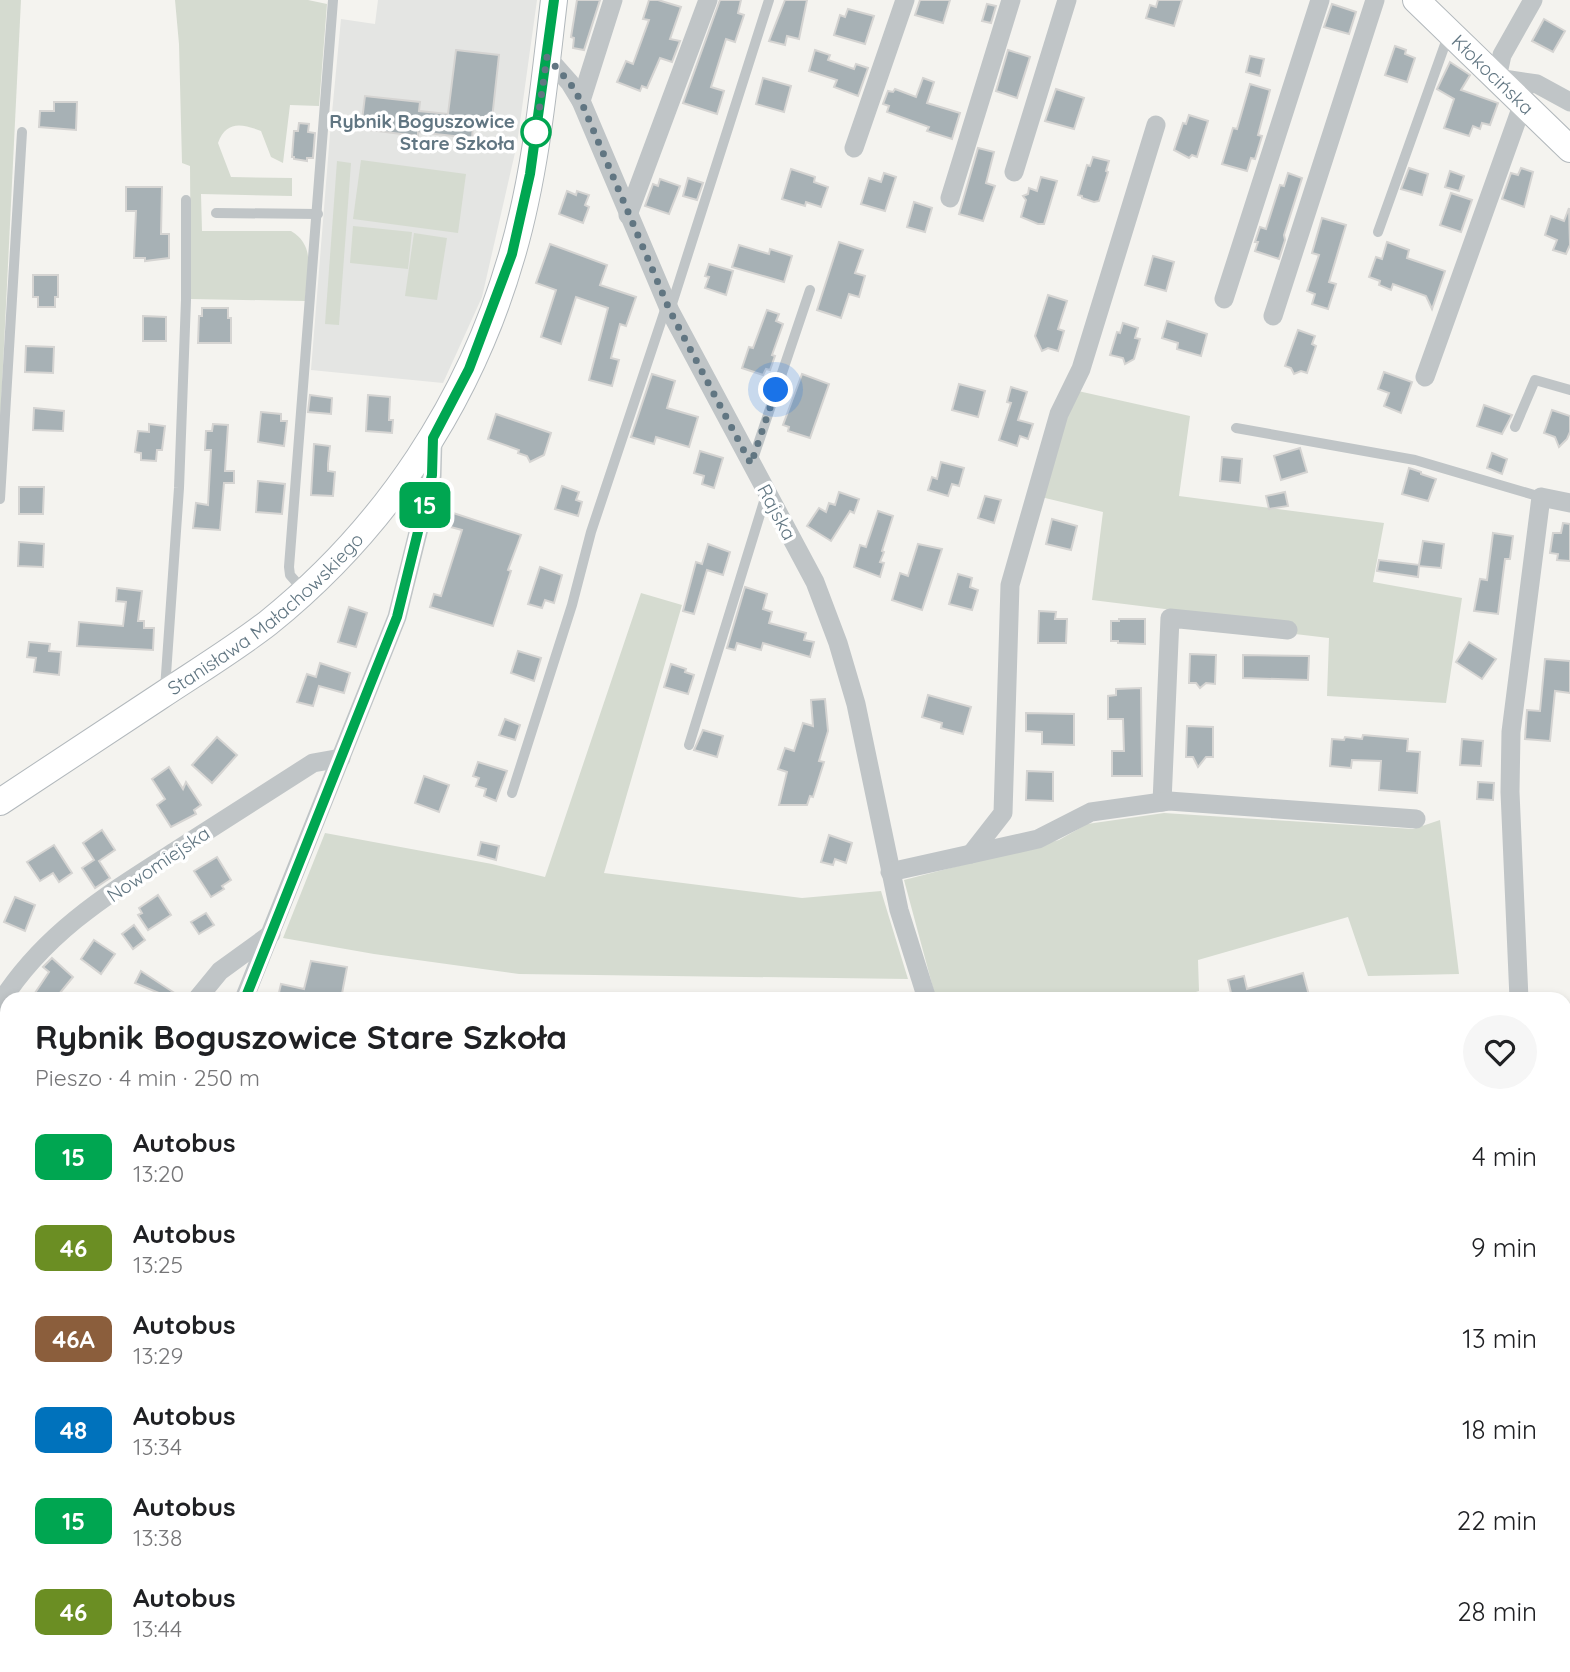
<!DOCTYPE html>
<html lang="pl">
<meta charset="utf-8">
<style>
body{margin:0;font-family:Quicksand,sans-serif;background:#f6f6f6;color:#202124;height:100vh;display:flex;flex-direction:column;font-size:26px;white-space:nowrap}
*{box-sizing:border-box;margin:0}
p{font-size:23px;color:#757577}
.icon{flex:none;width:38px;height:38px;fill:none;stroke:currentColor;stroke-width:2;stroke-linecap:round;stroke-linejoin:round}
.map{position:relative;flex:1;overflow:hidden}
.panel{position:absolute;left:0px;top:992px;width:1572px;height:681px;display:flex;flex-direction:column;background:#fff;border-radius:21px 21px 0 0;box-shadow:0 4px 10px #0003}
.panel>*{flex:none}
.badge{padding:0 14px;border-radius:10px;font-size:24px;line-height:46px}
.you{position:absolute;width:35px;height:35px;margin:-18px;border:5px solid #fff;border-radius:50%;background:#1a73e8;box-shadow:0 0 0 10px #1a73e833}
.map>.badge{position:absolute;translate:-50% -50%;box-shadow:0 0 0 4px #fff}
.round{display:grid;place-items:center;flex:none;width:74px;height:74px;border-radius:37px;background:#f6f6f6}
.headline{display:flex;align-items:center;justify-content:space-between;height:119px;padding:0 35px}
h1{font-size:33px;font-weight:700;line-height:52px}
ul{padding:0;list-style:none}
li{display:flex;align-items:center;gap:21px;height:91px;padding:0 35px}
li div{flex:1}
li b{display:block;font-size:26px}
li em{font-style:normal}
li .badge{min-width:77px;font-weight:700;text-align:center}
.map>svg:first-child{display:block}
.built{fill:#e4e5e3}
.green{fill:#d5dbd0}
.building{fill:#a7b1b5;stroke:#d5d4d2;stroke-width:2}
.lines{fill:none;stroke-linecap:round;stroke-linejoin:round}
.secondary-casing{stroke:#b2b8bc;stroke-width:28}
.lane{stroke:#c0c5c7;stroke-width:10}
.street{stroke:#c0c5c7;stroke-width:19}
.secondary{stroke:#fff;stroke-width:26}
.line-casing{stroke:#fff;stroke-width:16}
.line{stroke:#00a651;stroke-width:10}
.walk{stroke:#617682;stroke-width:7;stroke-dasharray:0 12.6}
.stop-dot{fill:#fff;stroke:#00a651;stroke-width:3.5}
.labels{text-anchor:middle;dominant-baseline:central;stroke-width:7;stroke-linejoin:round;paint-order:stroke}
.street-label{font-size:19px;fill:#617682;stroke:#fff}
.stop-label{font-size:19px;font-weight:bold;fill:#617682;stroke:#fff;text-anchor:end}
</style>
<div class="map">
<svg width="1570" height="1672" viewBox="0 0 1570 1672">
<rect width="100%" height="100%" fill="#f4f3ef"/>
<g class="built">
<path d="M378,0h159l-20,144 -35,153 -39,86 -132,-13 19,-236 11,-115 34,5z"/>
<path d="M430,1666h349l-3,6h-347z"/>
</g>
<g class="green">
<path d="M0,0h21l-21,427z"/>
<path d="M175,0h133l19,4 -8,102 -29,-1 -7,58 -12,-6 -10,-26c-20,-8 -35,-10 -43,12l13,34 61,1v18l-91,-2 1,37h89c26,15 16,43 14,70l-114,-2 -1,-133 -8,-3 -3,-119z"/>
<path d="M361,160l105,14 -8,59 -105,-14z"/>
<path d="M337,161l14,2 -12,162 -14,-1z"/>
<path d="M353,226l59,6 -4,37 -58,-6z"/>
<path d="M414,233l33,5 -10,62 -32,-4z"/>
<path d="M1078,391l112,25 -11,80 205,27 -11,59 89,16 -16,105 -119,-7 2,-58 -34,-4v-9l-203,-25 11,-88 -62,-15 26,-88z"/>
<path d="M641,593l41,12 -78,268 198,25 79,-7 27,88 -389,-5 -145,-20 -91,-16 42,-105 167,31 53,13z"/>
<path d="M1164,813l249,16 27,-9 19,154 -91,2 -20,-59 -150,43 1,31 -25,8h-238l-32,-119 155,-40 28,-16z"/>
<path d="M1570,1420v68l-5,4v-71z"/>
<path d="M1570,1515v157h-198l-3,-6h195v-147z"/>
<rect x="461" y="1666" width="141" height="6"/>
<path d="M1187,1666h101l-22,6h-81z"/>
</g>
<g class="building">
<path d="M577,0h23l-16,50 -11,-2 1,-10 -3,-1z"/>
<path d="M649,0h9l23,7 -11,32 10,2 -8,21 -12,-4 -13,30 -5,-2 -2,5 -23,-9 9,-21 7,3 16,-44 -6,-1z"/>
<path d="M720,0h21l-3,13 6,2 -9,27 -9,-3 -15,48 13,4 -7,23 -34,-11z"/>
<path d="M785,0h22l-8,39 -12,-3 -2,9 -16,-4z"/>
<path d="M920,0h30l-7,23 -28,-8z"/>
<path d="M1158,0h24l-8,26 -28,-8 4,-13 6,2z"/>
<path d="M987,4l9,2 -5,17 -9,-2z"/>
<path d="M1332,4l24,8 -7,22 -25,-7z"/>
<path d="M848,9l26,7 -9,28 -31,-9 6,-20 5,2z"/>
<path d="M1544,19l21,12 -12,21 -21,-11z"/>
<path d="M1395,46l11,4 -1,4 10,4 -8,24 -22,-7z"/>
<path d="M456,50l43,5 -8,73 -18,-2 -1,12 -54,-6v4l-57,-7 4,-33 55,6 -1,9 29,3z"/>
<path d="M815,50l15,5 -2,5 26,9 2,-5 12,4 -10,28 -24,-9 3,-7 -28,-9z"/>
<path d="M1008,50l22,7 -13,41 -21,-7z"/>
<path d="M1250,56l14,3 -4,17 -14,-4z"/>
<path d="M1450,62l20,13 -9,15 37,13 -8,22 -8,-2 -2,6 -7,-3 -4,10 -25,-8 10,-29 -17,-10z"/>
<path d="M763,78l28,8 -7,26 -28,-8z"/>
<path d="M923,78l11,4 -7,21 33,10 -8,26 -25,-8 2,-4 -42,-15 2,-6 -6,-2 5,-13 5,1 2,-3 21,8z"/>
<path d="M1250,84l20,6 -12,45 4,1 -7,23 -4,-1 -4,13 -25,-7 11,-36 4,1z"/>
<path d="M1056,89l28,9 -10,31 -29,-8z"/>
<path d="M54,102h23l-1,28 -37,-3 1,-16h14z"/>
<path d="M1189,115l19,6 -11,36 -5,-2 -3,3 -15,-8 9,-27 3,1z"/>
<path d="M299,123l10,1 -1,8 7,1 -2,25h-6v3l-13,-2v-2h-2l2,-26h4z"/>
<path d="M978,148l16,4 -8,31 9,3 -12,35 -24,-7z"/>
<path d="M1093,157l16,4 -3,10 2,1 -9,29 -5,1 -12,-4v-2l-4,-1 9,-30 3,1z"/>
<path d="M1409,168l19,6 -6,21 -21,-6z"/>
<path d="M1521,168l12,4 -9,35 -22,-8 9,-26 7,2z"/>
<path d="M791,169l24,8 -1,5 14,5 -7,20 -15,-5 -1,4 -23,-7z"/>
<path d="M1450,171l14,5 -5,15 -14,-4z"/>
<path d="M884,173l12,4 -11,34 -24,-7 8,-26 12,4z"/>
<path d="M1288,173l14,5 -18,57 1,5 -6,19 -24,-8 3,-9h-3l5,-15 6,2 14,-44 4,1z"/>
<path d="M1041,177l16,4 -13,43h-6l-17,-7 5,-17 -3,-4 5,-2 1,-6 8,3z"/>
<path d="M688,178l15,5 -6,17 -14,-4z"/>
<path d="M660,179l20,7 -11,28 -24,-8 8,-22 5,2z"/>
<path d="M126,187h36l-1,47h8v24l-24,3v-3h-11l2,-47h-10z"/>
<path d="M567,191l9,4 1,-4 12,4 -4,10 4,2 -6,16 -24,-9z"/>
<path d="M1451,193l21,7 -11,32 -21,-7z"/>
<path d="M914,202l18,6 -7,24 -18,-5z"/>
<path d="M1569,208l1,37 -4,9 -13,-4 4,-10 -12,-5 6,-19 13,5z"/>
<path d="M1322,218l24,7 -17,57 7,2 -8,25 -16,-5 3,-10 -8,-3 12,-36 -7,-2z"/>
<path d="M839,242l24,8 -8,23 10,3 -6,21 -10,-3 -8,24 -24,-8z"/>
<path d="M1387,242l22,8 -2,8 38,13 -13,38 -6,-13 -33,-12 -2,6 -12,-5 1,-4 -11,-4 7,-20 6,2z"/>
<path d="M550,244l57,21 -7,20 36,12 -10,29 -6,-2 -9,34 8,2 -7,26 -23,-6 19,-72 -32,-11 -15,47 -20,-7 15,-47 -20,-7z"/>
<path d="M739,245l30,9 1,-5 22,7 -8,26 -52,-15z"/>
<path d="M1153,256l21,6 -8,29 -21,-6z"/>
<path d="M709,264l24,7 -7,24 -21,-7 4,-11 -4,-1z"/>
<path d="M33,275h25v22h-3v10h-17v-10h-5z"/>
<path d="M1048,295l19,6 -9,28 6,2 -6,20 -10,-3 -6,3 -7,-15z"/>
<path d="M202,308h26v10h3v25h-33l1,-27h3z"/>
<path d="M767,310l12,4 -3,7 7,3 -11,31 3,1 -5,14 -4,-1 -3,6 -21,-7 7,-21 4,1z"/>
<path d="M143,316l23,1v24h-23z"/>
<path d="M1167,321l40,13 -6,22 -24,-7 1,-6 -16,-5z"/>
<path d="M1123,323l15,5 -3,10 5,1 -6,20 -9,5 -2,-6 -13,-3 7,-23 3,1z"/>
<path d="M1298,330l17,6 -3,8 4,2 -9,27 -6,-2 -7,3 -3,-6 -6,-2z"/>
<path d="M26,346l28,1 -1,26 -28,-1z"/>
<path d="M1384,372l28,10 -11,31 -17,-7 5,-13 -11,-4z"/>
<path d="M652,374l23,7 -8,27 31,9 -9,30 -33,-10 -2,7 -23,-7z"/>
<path d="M802,374l27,10 -19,54 -22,-7 1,-4 -6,-2z"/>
<path d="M959,384l26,7 -7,26 -26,-7z"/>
<path d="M1011,387l16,5 -9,28 15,4 -5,15 -8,-3 -3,10 -18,-6 12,-37 -4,-1z"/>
<path d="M310,395l22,3 -1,16 -23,-2z"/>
<path d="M368,395l22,2 -1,23h4l-1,13 -26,-2z"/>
<path d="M1484,405l28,10 -10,19 -25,-8z"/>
<path d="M34,408l30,3 -1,20 -30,-1z"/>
<path d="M1552,410l18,6v16l-3,7 -8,8 -4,-10 -11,-4z"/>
<path d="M261,412l20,2v7h6l-3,25 -26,-4z"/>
<path d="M496,414l55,19 -7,22 -14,7 -3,-6 -9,-3 1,-3 -31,-11z"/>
<path d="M149,424l16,2 -3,24h-5l-1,11 -15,-1v-7l-6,-1 3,-21 11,1z"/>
<path d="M213,424l15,1 -3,46h9v12h-10l-4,47 -27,-2 3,-25 12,2 3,-55h-6l1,-19h6z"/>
<path d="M314,444l16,2 -2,18v7l7,1 -2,24 -22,-1z"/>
<path d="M1300,448l7,24 -26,8 -7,-24z"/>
<path d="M700,451l23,7 -9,30 -12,-4 2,-8 -10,-3z"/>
<path d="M1492,453l15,6 -5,15 -15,-6z"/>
<path d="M1222,457l20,2 -2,24 -20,-2z"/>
<path d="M941,462l23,6 -5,18 -7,-2 -4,12 -20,-6 4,-13 5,2z"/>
<path d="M1409,468l12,4v2l15,5 -8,22 -26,-7z"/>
<path d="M258,481l27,3 -3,30 -26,-2z"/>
<path d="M562,486l17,6 -3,8 6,2 -4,14 -23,-7z"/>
<path d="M19,487h25l-1,27h-24z"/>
<path d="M839,492l20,7 -5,14 -4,-2 -19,30 -24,-15 12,-18 7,4 3,-9 6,2z"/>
<path d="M1285,492l3,14 -19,3 -3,-13z"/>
<path d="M985,496l16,4 -7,23 -16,-5z"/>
<path d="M447,511l74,24 -13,35 3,1 -18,55 -63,-19 4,-13 7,2 21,-66 -19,-5z"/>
<path d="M878,511l15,5 -11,35 2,1 -4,10 4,1 -4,14 -26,-10 6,-22 6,2z"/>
<path d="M1052,519l25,7 -6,24 -25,-6z"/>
<path d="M1563,523l7,1v37l-13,-1 1,-6 -8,-1 3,-20h8z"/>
<path d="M1493,533l20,3 -3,23h-5l-7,55 -24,-3 6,-32 7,1z"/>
<path d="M1423,541l21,3 -3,24 -22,-2 -1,11 -41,-6 2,-11 40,5z"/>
<path d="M19,542l25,2 -1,23 -25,-1z"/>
<path d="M708,544l22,8 -7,23 -16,-5 -13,44 -11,-3 13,-49 6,2z"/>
<path d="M918,544l24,5 -20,61 -30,-10 8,-27 8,3z"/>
<path d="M540,567l22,8 -8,28 -9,-3 -3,8 -14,-4z"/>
<path d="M958,574l14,4 -2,9 8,3 -6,20 -23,-6z"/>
<path d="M745,587l22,7 -4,15 9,3 -3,11 37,10 -2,7 10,2 -4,15 -47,-14 -2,7 -24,-7 -2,7 -8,-2z"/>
<path d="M117,588l25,3 -4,30h6v7h10l-1,22 -76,-4 2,-24 44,4 3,-24 -10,-1z"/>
<path d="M349,607l18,6 -11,34 -18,-5z"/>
<path d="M1039,611l17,1 -1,7h12l-1,24h-28z"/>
<path d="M1119,619h26v25l-27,-1v-2h-7v-20h8z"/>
<path d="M29,642l21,2 -1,7 12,1 -2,23 -25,-3 2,-14 -9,-1z"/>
<path d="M1469,642l27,17 -14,20 -26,-17z"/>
<path d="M518,651l23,7 -7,23 -23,-8z"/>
<path d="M1190,654l26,1 -1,29 -9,-1 -6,5 -4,-5h-7z"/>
<path d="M1243,655l66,1 -1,24 -65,-2z"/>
<path d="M1545,659l25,2v32l-15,-2 -5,50 -25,-2 2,-29 13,1z"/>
<path d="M320,663l30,10 -6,20 -25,-7 -6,20 -16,-4 10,-28 9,3z"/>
<path d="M671,664l15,5 -1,3 9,3 -6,19 -24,-7z"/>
<path d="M1141,688l1,88h-30v-25h12l-1,-32h-15v-23l8,-1v-6z"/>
<path d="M928,695l43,12 -8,27 -22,-6 1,-5 -20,-6z"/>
<path d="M825,699l3,32 -9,30 5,1 -11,35 -3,-1 -3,9h-28l8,-33 -9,-3 7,-21 9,3 9,-28 10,3 -2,-26z"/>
<path d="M1026,713l48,1v31l-32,-1v-12l-16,-1z"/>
<path d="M505,719l15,6 -5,15 -16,-5z"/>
<path d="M1187,726l26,1v30h-7l-8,10 -5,-10h-7z"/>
<path d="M703,730l20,6 -6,21 -23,-7z"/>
<path d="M1363,735l45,4 -1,12 13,1 -3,41 -38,-3 2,-29 -29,-1 -1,8 -21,-2 2,-27 12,1 1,-3 17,2z"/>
<path d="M217,737l20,18 -25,28 -20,-18z"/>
<path d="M1462,739l21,2 -2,25 -21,-1z"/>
<path d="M478,762l29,9 -11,30 -12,-5 2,-7 -10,-3 3,-8 -6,-2z"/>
<path d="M169,767l14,22 3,-7 15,23 -7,5 2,4 -25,13 -14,-22 8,-6 -13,-20z"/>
<path d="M1027,771l26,1v29l-27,-1z"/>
<path d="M424,776l25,9 -10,27 -24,-9z"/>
<path d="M1478,782l16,1 -1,17 -16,-1z"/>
<path d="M102,830l13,20 -16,11 11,17 -15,10 -13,-20 12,-8 -11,-17z"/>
<path d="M829,835l23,8 -6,20 -11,-4 -2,6 -12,-3z"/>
<path d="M481,842l18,4 -3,14 -18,-5z"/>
<path d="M54,845l18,28 -13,9 -6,-9 -13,8 -13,-19z"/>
<path d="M217,857l14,23 -9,6 2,3 -13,8 -17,-26z"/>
<path d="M158,895l13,20 -23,15 -10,-15 4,-2 -3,-5z"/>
<path d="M15,897l20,8 -10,26 -21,-9z"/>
<path d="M206,913l8,12 -15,9 -8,-12z"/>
<path d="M134,925l11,15 -12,9 -11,-15z"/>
<path d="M94,940l21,14 -14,20 -20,-15z"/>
<path d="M52,958l21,19 -18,22h-24l18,-27 -6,-5z"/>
<path d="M311,961l36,6 -6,32h-53l-10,-2 3,-13 23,5z"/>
<path d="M141,971l35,23 -3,5 -38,-16z"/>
<path d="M1303,973l7,26h-87v-4l8,-2 -3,-13 16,-4 3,13z"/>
</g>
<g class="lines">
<defs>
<g id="secondary">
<path id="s1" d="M1416,0l154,149"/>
<path id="s2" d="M0,802c53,-35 106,-70 159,-105 36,-24 74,-47 109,-74 118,-95 202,-222 244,-368 24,-82 32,-170 42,-255"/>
</g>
</defs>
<use href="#secondary" class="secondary-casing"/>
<g class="lane">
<path d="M216,213l102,1"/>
<path d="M1378,232l70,-196"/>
<path d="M671,307l98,-307"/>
<path d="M1515,427l20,-47 35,10"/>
<path d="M1236,428l179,32 126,37"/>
<path d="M752,462l58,-172"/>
<path d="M0,499l22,-367"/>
<path d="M304,591l-14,-16 -1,-8 44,-567"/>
<path d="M165,689l14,-201 7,-188v-100"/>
<path d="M689,745l77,-250"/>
<path d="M512,793l60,-188 19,-73 75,-225"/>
<path d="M1002,1666l133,6"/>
</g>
<g class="street">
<path d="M1533,0l-31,55 -5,23 40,6 33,18"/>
<path d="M547,57l23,26 11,18 89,210 145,271 23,61 18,61 43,206 28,89"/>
<path d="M581,101l32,-101"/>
<path d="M854,148l51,-148"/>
<path d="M1014,172l53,-172"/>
<path d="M950,198l61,-198"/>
<path d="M628,215l80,-215"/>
<path d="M1224,299l96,-299"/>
<path d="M1273,316l102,-316"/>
<path d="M1425,377l98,-274"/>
<path d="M1162,802l8,-184 118,12"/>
<path d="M971,854l32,-41 7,-228 49,-171 22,-45 75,-244"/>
<path d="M890,872l148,-33 53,-27 78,-11 247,18"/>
<path d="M197,999l23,-28 51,-37"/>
<path d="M244,999l153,-382 35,-141 1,-38"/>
<path d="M1519,999l-9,-207 1,-60 30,-235 29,6"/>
<path d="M0,1003c45,-71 108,-109 177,-153 46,-29 91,-58 136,-87l28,-5"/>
<path d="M0,1379l7,-14"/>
<path d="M1564,1511l6,-4"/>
<path d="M210,1666l1,6"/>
<path d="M21,1672l5,-6"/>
<path d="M1176,1672l2,-6"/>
<path d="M1293,1672l24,-6"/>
</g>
<use href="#secondary" class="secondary"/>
</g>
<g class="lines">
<defs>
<path id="line" d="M245,999l152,-382 35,-142 1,-37 36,-69 43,-115 18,-80 24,-174"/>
</defs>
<use href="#line" class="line-casing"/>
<use href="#line" class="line"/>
<path class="walk" d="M536,132l11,-75 23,26 11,18 89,210 81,153 25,-74"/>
</g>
<circle class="stop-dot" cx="536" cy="132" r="14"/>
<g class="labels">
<g class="street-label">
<text stroke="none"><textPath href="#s1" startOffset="107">Kłokocińska</textPath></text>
<text transform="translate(777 512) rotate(62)">Rajska</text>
<text stroke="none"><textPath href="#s2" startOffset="326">Stanisława Małachowskiego</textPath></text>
<text transform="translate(158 864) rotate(-34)">Nowomiejska</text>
</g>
<g class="stop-label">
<text x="515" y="121">Rybnik Boguszowice<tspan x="515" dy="22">Stare Szkoła</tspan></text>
</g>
</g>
</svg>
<div class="you" style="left:776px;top:390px"></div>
<b class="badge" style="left:425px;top:505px;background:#00a651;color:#fff">15</b>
<section class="panel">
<div class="headline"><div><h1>Rybnik Boguszowice Stare Szkoła</h1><p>Pieszo · 4 min · 250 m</p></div><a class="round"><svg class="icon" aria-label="heart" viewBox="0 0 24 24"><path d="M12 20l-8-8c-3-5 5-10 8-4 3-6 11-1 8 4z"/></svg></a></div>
<ul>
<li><span class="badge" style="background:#00a651;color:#fff">15</span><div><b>Autobus</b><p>13:20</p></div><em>4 min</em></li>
<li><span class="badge" style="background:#6b8e23;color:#fff">46</span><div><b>Autobus</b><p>13:25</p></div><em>9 min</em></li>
<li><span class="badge" style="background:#8b5e3c;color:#fff">46A</span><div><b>Autobus</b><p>13:29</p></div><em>13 min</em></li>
<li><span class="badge" style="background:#0072bc;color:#fff">48</span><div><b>Autobus</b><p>13:34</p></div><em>18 min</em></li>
<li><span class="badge" style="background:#00a651;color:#fff">15</span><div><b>Autobus</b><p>13:38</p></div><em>22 min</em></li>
<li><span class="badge" style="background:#6b8e23;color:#fff">46</span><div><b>Autobus</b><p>13:44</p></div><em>28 min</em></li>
</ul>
</section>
</div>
